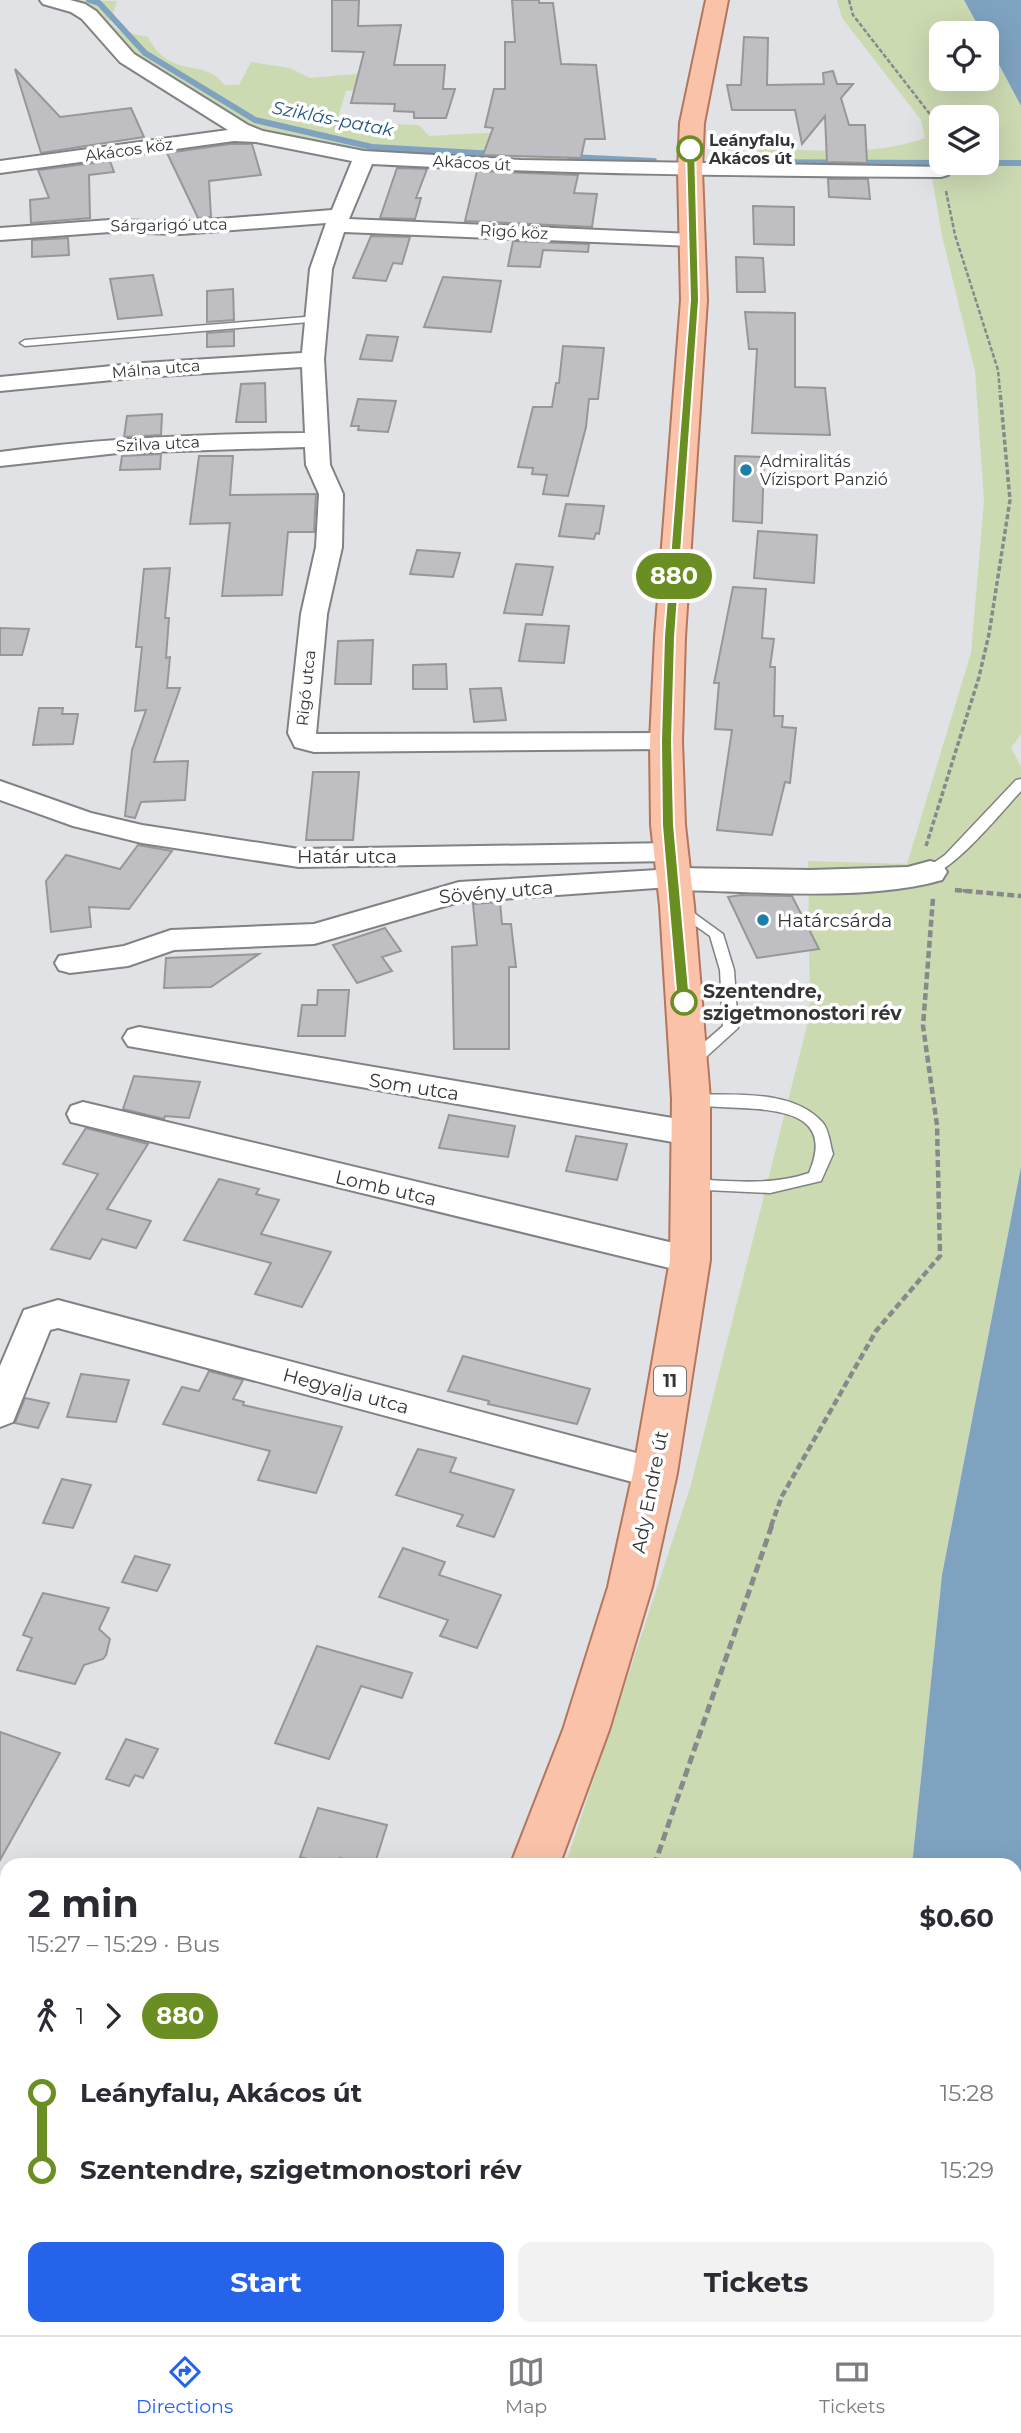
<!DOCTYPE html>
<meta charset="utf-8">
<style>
body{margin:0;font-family:Montserrat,sans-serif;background:#f2f2f3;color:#2b2b33;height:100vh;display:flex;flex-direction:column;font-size:26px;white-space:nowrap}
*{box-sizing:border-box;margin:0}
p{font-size:23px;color:#7c7c81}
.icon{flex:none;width:38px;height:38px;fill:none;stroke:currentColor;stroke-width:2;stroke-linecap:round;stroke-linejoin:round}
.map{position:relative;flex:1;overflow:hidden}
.details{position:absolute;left:0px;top:1858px;width:1022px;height:478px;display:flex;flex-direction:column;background:#fff;border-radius:21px 21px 0 0;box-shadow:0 7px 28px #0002}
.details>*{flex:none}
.badge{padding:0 14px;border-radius:23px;font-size:24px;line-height:46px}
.buttons{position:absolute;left:929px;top:21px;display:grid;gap:14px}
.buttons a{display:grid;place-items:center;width:70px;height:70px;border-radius:14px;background:#fff;box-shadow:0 7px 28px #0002;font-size:35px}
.map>.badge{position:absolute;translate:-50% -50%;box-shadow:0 0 0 4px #fff}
.legs{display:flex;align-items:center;gap:10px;height:77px;padding:0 28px;font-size:23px}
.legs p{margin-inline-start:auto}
.head{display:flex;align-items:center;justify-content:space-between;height:119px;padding:0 28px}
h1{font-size:38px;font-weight:700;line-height:52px}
.primary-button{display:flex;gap:14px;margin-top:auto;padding:14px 28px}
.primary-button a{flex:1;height:80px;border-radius:14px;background:#2563eb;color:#fff;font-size:28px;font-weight:700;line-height:80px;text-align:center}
.primary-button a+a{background:#f2f2f3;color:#2b2b33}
ul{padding:0 28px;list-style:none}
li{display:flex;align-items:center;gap:24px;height:77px;font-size:26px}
li i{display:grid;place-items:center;width:10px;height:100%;margin:0 9px;background:currentColor}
li i::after{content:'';width:18px;height:18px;margin:-9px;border:5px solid;border-radius:50%;background:#fff}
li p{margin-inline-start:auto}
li:first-child i{background:linear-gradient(#0000 50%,currentColor 0)}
li:last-child i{background:linear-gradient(currentColor 50%,#0000 0)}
.tabs{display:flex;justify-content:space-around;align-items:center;height:98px;border-top:2px solid #e1e1e2;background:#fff;font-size:19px;color:#7c7c81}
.tabs a{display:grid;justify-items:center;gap:4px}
.tabs .current{color:#2563eb}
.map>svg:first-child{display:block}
.green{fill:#ccdab2;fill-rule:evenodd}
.water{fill:#7ea2c0}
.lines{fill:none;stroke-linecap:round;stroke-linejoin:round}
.stream{stroke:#7ea2c0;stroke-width:6}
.building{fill:#bfbec2;stroke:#97979a;stroke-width:2}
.lane-casing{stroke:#808284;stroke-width:3}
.street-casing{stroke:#808284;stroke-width:4}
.secondary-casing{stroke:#808284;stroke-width:4}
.primary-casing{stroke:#b4765c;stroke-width:4}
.path-far3{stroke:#88898b;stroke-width:2.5;stroke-dasharray:4.5 2;stroke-linecap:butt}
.path-far2{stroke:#88898b;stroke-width:3.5;stroke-dasharray:5 2.5;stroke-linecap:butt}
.path-far1{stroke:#88898b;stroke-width:4.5;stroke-dasharray:7 3.5;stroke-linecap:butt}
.path{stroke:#88898b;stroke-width:5;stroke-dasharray:9 4.5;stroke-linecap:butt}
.lane{fill:#fff;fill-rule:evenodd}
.street{fill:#fff;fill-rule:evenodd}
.secondary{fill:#fff;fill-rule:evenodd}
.primary{fill:#fbc2aa;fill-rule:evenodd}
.line-1{fill:#6b8e23;stroke:#fff;stroke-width:2}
.stop-1-dot{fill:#fff;stroke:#6b8e23;stroke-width:3.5}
.poi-dot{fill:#1b7faa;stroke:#fff;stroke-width:2.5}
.labels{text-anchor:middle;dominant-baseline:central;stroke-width:7;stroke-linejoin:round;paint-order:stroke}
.far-stop-label{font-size:16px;font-weight:bold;fill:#343536;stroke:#fff;text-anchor:start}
.far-street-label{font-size:16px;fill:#343536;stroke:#fff}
.far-poi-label{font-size:16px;fill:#343536;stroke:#fff;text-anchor:start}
.far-water-label{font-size:18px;font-style:italic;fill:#1e5680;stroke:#fff}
.shield{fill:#fff;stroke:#717272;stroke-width:2}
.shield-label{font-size:18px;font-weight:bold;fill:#343536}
.street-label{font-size:19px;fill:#343536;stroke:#fff}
.poi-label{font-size:19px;fill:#343536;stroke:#fff;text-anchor:start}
.stop-label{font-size:19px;font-weight:bold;fill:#343536;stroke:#fff;text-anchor:start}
</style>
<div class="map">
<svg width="1021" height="2335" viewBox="0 0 1021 2335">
<rect width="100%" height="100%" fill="#e0e2e5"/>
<g class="green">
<path d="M61,0l56,1 -7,21 9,9 29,6c22,44 59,20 76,48h15l12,-23 39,6 20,10 57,-5 12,16 -33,2 -8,26 29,6 52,2 10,11 74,-4 72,32 -210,-11 -93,-20 -26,-8 -47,-28 -74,-49z"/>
<path d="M837,0h127l18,33h-40v46h45v-37l34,64v628l-10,14 10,18v401l-79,408 -30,290 -347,1 125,-378 120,-474 -2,-153 99,3 64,-211 13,-153 -9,-129 -33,-135 -13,-76 -25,7 -183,-1 1,-7 33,-5 4,-5c55,0 114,8 166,-11l-4,-18 -79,-102zM942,117h45v46h-45z"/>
<path d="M355,2329h499l-1,6h-501z"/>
</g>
<g class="water">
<path d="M964,0h57v106l-34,-64v-9h-5z"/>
<path d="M1021,1167v1168h-168l1,-6h161v-463l-103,-1 30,-290z"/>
</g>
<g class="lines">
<g class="stream">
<path d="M89,0l10,3 46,50 110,67 117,27 123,7"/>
<path d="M570,157l84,4"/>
<path d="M712,162l230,1"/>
<path d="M987,163h34"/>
</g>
</g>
<g class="building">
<path d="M332,0h27l-1,26 43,-1 -7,40h51l-2,24h12l-9,29h-32v-6l-20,-1 1,-7 -44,-1 13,-51 -32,-1z"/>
<path d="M512,0h27v3h14l8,61 35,1 9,74h-20l-4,19 -98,-3 10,-27 -8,-1 9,-38h11v-47h10z"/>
<path d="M744,37l24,1 -1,47 57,-1 -1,-11 10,-2 4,13h16l-12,14 8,27h16l2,38 -40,-1 -2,-46 -23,28 -7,-34h-63l-5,-25h14z"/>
<path d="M15,69l45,48 71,-9 13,29 -103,16z"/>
<path d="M230,144h22l9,31 -52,6 2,36 -13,1 -31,-65z"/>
<path d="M110,161l4,11 -25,3 1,43 -59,5 -1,-23 19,-2 -11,-28z"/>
<path d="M397,168l30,1 -11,29h5l-6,21 -35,-1z"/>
<path d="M477,171l101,4 -4,18 23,1 -5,33 -127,-6z"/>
<path d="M828,179h40l2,20 -41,-2z"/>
<path d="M753,206l41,1v38l-40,-1z"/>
<path d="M371,236l39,1 -8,27 -9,-1 -7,18 -33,-3z"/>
<path d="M68,238l1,17 -37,2v-17z"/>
<path d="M513,241l76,3 -1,8 -45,-2 -3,17 -32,-1z"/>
<path d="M736,257l27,1 2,34h-28z"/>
<path d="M153,275l9,40 -44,4 -8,-40z"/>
<path d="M443,277l58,4 -10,51 -67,-5z"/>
<path d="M233,289l1,31 -27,2v-31z"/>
<path d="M745,312l50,1v74l30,1 5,47 -78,-2 5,-84h-8z"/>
<path d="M234,331v15l-27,1v-14z"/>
<path d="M367,335l31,2 -6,24 -32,-2z"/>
<path d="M563,346l41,2 -6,51h-9l-3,28 -18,69 -25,-2 4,-19 -15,-1 1,-6 -15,-1 15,-60h19l4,-24h3z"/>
<path d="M265,383l1,39h-30l5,-38z"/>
<path d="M358,399l38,2 -8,31 -30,-2 1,-4h-8z"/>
<path d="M162,414l-1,21 -37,2 3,-21z"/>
<path d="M161,454l-1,15 -40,1 2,-14z"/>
<path d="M199,456h34l-3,39 86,-1 -2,38h-26l-6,63 -60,1 8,-73 -40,1z"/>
<path d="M735,456l29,1 -2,66 -29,-2z"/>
<path d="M566,504l38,2 -5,28 -3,-1 -2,6 -35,-3z"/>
<path d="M758,531l59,4 -3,48 -60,-5z"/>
<path d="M417,550l43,3 -7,24 -43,-3z"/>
<path d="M516,564l37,3 -11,48 -38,-2z"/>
<path d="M170,568l-5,50h4l-3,40 4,-1 -3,31h13l-26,74 34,-1 -3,39 -44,2 -6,16 -10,-2 7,-66 14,-40 -11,1 7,-64h-6l8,-78z"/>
<path d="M733,587l33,2 -4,49 12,1 -4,28h5l-1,49h9l-1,11 14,1 -6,55 -5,-1 -13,53 -55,-5 15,-100 -17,-1 4,-46h-5z"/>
<path d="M526,624l43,2 -5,37 -45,-2z"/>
<path d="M0,628l29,1 -7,26h-22z"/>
<path d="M373,640l-2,44h-36l3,-43z"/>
<path d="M446,664l1,25h-34v-24z"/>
<path d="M501,688l5,32 -32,2 -4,-33z"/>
<path d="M39,708h24l-1,6h16l-5,30 -40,1z"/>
<path d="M313,772h46l-6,68h-47z"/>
<path d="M138,845l34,6 -43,58 -40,-2 2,20 -40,5 -5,-51 20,-26 54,14z"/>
<path d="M741,895l51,1 27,53 -62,9 -29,-61z"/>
<path d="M500,902l2,22h9l5,43h-7v82h-55l-2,-102 25,-2 -4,-41z"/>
<path d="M385,928l16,23 -19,6 10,14 -35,12 -24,-38z"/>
<path d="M259,954l-48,33 -47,1 2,-30z"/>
<path d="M318,990h31l-4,46h-47l4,-31h15z"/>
<path d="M134,1076l66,6 -11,36 -24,-2 -1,3 -41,-10z"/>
<path d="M449,1115l66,11 -7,31 -69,-9z"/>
<path d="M86,1128l62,16 -41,65 44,12 -15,27 -34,-9 -12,20 -39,-10 47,-75 -35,-10z"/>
<path d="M576,1136l51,8 -10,36 -51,-9z"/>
<path d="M219,1179l40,10 -3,5 23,6 -18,34 70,18 -29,55 -47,-13 16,-31 -87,-23z"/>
<path d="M463,1356l127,33 -13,35 -89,-20 1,-3 -41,-10z"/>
<path d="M209,1371l34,9 -10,19 11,3 -1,3 99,22 -26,66 -58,-13 12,-29 -107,-27 19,-37 17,4z"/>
<path d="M81,1374l48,6 -13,42 -49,-5z"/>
<path d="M25,1398l24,5 -11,25 -23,-5z"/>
<path d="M418,1449l38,9 -6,14 64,18 -20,47 -37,-11 6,-11 -67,-20z"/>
<path d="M62,1479l29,6 -18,43 -30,-5z"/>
<path d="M403,1548l42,14 -6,13 62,20 -24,53 -37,-12 8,-16 -69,-23z"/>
<path d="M135,1556l35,9 -13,26 -35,-9z"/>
<path d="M43,1593l66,15 -10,21 11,10 -4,16 -3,4 -19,6 -9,19 -58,-14 15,-32 -9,-3z"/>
<path d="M317,1646l95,27 -10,25 -41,-12 -32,73 -54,-16z"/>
<path d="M0,1732l60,21 -60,107z"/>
<path d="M126,1739l32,10 -15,29 -8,-3 -6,11 -23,-7z"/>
<path d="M318,1808l69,17 -13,41 -34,-8 -2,8h-4l-34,-9z"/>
</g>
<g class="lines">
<defs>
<g id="lane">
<path d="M317,316l5,3 -1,2 -296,25 -5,-3 5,-3z"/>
<path d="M1021,779v12c-16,17 -74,89 -96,84l-2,-3 2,-3 20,-14 71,-75z"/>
<path d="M680,903l43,31 11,36 4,58 -43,39 -5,1 -8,-5 3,-4 38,-33 -3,-56 -10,-34 -35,-25 -2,-3 2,-3z"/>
<path d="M691,1094c41,2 102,-6 132,29 6,7 7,22 10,31l-12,27 -51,12 -85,-4 -2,-4 8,-6c39,2 80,7 118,-6 36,-83 -83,-58 -123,-70l-3,-4 3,-4z"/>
</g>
<g id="street">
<path d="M40,0h30l15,4 11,7 38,43 114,71 15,6 101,20 157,9 427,7 3,4 -3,4 -7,2c-190,-1 -380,-3 -569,-13l-23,55 344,15 8,1 3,5 -3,5 -8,1 -349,-14 -12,37 -8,90 6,106 13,29 -1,53 -15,67 -11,120 350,-1 10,2 4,6 -4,6 -10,2 -352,3 -19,-5 -7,-14 13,-119 15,-67 3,-53 -13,-29 -1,-18 -187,6 -118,13v-14c101,-14 203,-18 305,-19l-3,-66 -159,10 -143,14v-14l143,-14 159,-10 8,-84 16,-46 -145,11 -71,-2 -110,8v-12l110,-8 71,2 151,-12 20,-49 -96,-19 -22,-1 -234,32v-12l228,-31 -108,-68 -38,-43 -11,-7 -28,-8z"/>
<path d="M0,781l91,32 51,12 157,24 372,-6 10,2 5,7 -5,7 -10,2 -372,6 -157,-24 -69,-17 -73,-26z"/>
<path d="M674,869l10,3 5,7 -5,7 -225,16 -145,42 -140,6 -46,16 -58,7 -11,-3 -4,-7 4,-7 65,-10 47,-16 143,-6 145,-42z"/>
<path d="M139,1027l551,94 12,4 4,8 -4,8 -12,4 -562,-99 -5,-8 5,-8z"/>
<path d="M83,1102l607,145 12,4 5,9 -5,9 -12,4 -619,-151 -4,-8 4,-8z"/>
<path d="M58,1300l597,158 13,4 6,11 -6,11 -13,4 -597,-160 -8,2 -37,92 -13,5v-61l24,-56z"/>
<path d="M0,1904l7,2v41l-7,-2z"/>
</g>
<path id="secondary" d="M930,861l12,3 5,8 -5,8c-77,22 -187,11 -268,10l-12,-3 -5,-8 5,-8 12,-3 137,2 97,-3z"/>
<g id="primary">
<path d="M706,0h22l-24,123 -2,47 5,130 -22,337 -3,104 3,84 9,81 16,193v161l-33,213 -25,114 -43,143 -50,136h-49l53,-136 45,-143 25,-114 37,-213 2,-161 -12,-193 -9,-81 -1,-84 5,-104 26,-337 -3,-130 2,-47z"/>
<path d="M278,2329h57l-3,6h-56z"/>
</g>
</defs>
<use href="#lane" class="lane-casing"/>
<use href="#street" class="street-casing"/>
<use href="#secondary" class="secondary-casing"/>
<use href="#primary" class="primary-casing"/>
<g class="path-far3">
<path d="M849,0l4,15 83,107 5,30"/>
<path d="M946,191l9,44 43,135 2,22"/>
</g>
<g class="path-far2">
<path d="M926,846l53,-169 10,-43 21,-134 -10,-109"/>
<path d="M955,890l12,1"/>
</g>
<g class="path-far1">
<path d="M955,890l66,6"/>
<path d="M771,1526l11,-30 94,-165 64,-75 -3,-131 -14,-99 10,-128"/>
</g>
<g class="path">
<path d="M654,1866l118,-341"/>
<path d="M0,2297l7,6"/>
<path d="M38,2329l6,6"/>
<path d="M485,2335l2,-6"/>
</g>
<use href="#lane" class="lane"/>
<use href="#street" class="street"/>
<use href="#secondary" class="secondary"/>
<use href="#primary" class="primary"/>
</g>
<path class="line-1" d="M690,147l5,2 4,151 -24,337 -3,104 2,84 16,177 -6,4 -7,-4 -15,-177 -1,-84 3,-104 26,-337 -4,-151z"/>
<g class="stop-1-dot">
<circle cx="690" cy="149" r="12"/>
<circle cx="684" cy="1002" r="12"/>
</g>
<g class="poi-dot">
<circle cx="746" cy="470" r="7"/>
<circle cx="763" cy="920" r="7"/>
</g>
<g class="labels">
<g class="far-stop-label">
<text x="709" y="140">Leányfalu,<tspan x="709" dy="18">Akácos út</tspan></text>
</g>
<g class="far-street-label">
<text transform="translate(129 150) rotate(-8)">Akácos köz</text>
<text transform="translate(472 163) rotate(3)">Akácos út</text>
<text transform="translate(169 225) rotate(-1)">Sárgarigó utca</text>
<text transform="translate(514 232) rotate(3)">Rigó köz</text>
<text transform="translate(156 369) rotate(-5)">Málna utca</text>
<text transform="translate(158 444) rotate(-3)">Szilva utca</text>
<text transform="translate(306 688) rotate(-84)">Rigó utca</text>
</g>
<g class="far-poi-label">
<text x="760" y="461">Admiralitás<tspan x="760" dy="18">Vízisport Panzió</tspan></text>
</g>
<g class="far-water-label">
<text transform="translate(333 119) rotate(11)">Sziklás-patak</text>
</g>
<rect class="shield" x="654" y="1366.5" width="32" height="29" rx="5"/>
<g class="shield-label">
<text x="670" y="1381">11</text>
</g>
<g class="street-label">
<text x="347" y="856">Határ utca</text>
<text transform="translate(496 892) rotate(-5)">Sövény utca</text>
<text transform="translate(414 1087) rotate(9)">Som utca</text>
<text transform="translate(386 1188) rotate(13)">Lomb utca</text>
<text transform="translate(346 1391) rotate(15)">Hegyalja utca</text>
<text transform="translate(650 1492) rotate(-79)">Ady Endre út</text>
</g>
<g class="poi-label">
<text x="777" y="920">Határcsárda</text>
</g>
<g class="stop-label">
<text x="703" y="991">Szentendre,<tspan x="703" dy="22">szigetmonostori rév</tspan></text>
</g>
</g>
</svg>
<div class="buttons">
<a><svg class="icon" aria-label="locate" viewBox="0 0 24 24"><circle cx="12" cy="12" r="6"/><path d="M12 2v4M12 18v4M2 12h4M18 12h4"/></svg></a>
<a><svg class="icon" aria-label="layers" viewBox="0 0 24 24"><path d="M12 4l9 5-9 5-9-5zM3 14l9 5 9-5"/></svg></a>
</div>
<b class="badge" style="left:674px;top:576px;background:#6b8e23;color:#fff">880</b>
<section class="details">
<div class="head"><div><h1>2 min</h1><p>15:27 – 15:29 · Bus</p></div><b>$0.60</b></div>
<div class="legs"><svg class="icon" aria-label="walk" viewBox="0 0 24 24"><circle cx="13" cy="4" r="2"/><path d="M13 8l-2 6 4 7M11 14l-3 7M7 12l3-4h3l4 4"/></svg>1<svg class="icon" aria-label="forward" viewBox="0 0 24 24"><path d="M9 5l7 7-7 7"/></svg><b class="badge" style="background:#6b8e23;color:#fff">880</b></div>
<ul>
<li><i style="color:#6b8e23"></i><b>Leányfalu, Akácos út</b><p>15:28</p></li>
<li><i style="color:#6b8e23"></i><b>Szentendre, szigetmonostori rév</b><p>15:29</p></li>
</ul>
<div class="primary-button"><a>Start</a><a>Tickets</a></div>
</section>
</div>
<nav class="tabs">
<a class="current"><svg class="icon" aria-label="directions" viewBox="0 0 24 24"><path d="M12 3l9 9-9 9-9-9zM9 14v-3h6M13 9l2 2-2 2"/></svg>Directions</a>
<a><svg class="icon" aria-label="map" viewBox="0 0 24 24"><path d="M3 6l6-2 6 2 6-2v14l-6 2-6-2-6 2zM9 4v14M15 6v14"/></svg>Map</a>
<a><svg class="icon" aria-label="tickets" viewBox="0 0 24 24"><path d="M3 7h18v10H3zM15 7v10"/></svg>Tickets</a>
</nav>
